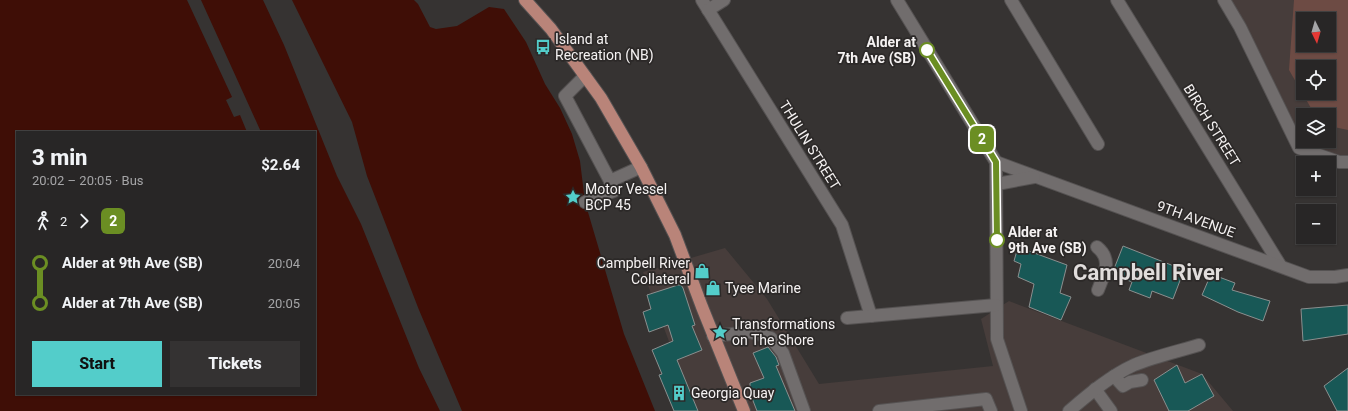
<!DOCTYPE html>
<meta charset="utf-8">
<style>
body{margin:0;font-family:Roboto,sans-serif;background:#343232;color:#f1f3f6;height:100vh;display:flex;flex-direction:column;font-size:15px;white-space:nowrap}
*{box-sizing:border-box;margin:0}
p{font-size:13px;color:#a5a5a7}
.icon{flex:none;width:22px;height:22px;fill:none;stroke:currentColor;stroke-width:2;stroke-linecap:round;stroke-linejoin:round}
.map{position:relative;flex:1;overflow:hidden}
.drawer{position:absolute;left:16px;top:131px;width:300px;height:264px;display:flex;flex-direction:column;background:#282626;border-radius:0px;box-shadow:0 1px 3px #0004,0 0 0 1px #444343}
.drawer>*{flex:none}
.badge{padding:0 8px;border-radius:6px;font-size:14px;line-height:26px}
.needle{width:26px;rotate:175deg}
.controls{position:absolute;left:1296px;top:12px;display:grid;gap:8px}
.controls a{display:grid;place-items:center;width:40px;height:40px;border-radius:0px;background:#282626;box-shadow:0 1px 3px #0004,0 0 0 1px #444343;font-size:20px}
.map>.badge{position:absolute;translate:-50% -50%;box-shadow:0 0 0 2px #fff}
.legs{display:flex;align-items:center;gap:6px;height:44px;padding:0 16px;font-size:13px}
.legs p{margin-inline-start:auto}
.head{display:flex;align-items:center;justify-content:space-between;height:68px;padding:0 16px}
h1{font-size:22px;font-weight:800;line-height:30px}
.action{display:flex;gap:8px;margin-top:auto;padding:8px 16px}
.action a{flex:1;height:46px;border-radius:0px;background:#53cdca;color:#111;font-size:16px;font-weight:800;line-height:46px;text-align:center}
.action a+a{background:#343232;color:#f1f3f6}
ul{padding:0 16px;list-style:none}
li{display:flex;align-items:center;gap:14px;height:40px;font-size:15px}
li i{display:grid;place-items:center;width:6px;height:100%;margin:0 5px;background:currentColor}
li i::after{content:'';width:10px;height:10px;margin:-5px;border:3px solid;border-radius:50%;background:#282626}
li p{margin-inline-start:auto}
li:first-child i{background:linear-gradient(#0000 50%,currentColor 0)}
li:last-child i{background:linear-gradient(currentColor 50%,#0000 0)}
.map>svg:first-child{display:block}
.built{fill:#473d3b;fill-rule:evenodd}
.green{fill:#6d4b44;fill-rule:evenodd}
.water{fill:#3f0e06;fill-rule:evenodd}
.pier{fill:#363332}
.building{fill:#185856;stroke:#8b8f8f}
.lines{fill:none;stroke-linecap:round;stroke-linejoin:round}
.minor-casing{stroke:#555252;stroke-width:14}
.major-casing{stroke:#555252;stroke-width:14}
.minor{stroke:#716d6d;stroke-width:12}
.major{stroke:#b98479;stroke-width:12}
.line-1-casing{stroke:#fff;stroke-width:9}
.line-1{stroke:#6b8e23;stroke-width:6}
.stop-1-dot{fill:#fff;stroke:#6b8e23;stroke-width:2}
.labels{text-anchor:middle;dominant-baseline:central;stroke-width:3.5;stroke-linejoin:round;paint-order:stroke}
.poi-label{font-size:14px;fill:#f5f2f2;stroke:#2c2928;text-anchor:start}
.stop-label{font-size:14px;font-weight:bold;fill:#f5f2f2;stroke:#2c2928;text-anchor:end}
.street-label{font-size:14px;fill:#f5f2f2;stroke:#2c2928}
.town-label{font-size:22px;font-weight:bold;fill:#e1dddc;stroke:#2c2928}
</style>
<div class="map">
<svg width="1348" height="411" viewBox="0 0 1348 411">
<rect width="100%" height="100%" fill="#363332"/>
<g class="built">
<path d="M1227,0h121v157l-36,3 -50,-103zM1303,19h26v26h-26zM1303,67h26v26h-26zM1303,115h26v26h-26z"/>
<path d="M725,248l42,51 52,85 174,-18 -12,-47 28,-18 193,73 31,37h-538l-52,-139z"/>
</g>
<path class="green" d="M1294,0h54v130l-19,-4v-11h-14l-26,-45zM1303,19h26v26h-26zM1303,67h26v26h-26z"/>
<g class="water">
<path d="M0,0h263l21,45 53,131 24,48 58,144 21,43h-440zM17,132h298v262h-298z"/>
<path d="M292,0h122l4,4 12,23 6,2 21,-3 32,-19 15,2 22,33 19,42 15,24 12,26 8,27 5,41 39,132 31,77h-193l-43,-101 -52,-134 -15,-54z"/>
</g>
<path class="pier" d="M187,0h14l60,132h-14l-7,-17 -6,2 -8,-17 6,-3z"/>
<g class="building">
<path d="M1123,246l61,24 -11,29 -21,-8 -2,7 -21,-8 3,-8 -20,-8z"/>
<path d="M1018,247l49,18 -7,28 11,4 -10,23 -32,-13 5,-23 -16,-7 3,-13 -7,-3z"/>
<path d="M1211,274l24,9 -3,7 38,11 -7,20 -25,-9 -36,-17z"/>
<path d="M678,285h3l2,3 12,37 -3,1 10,24 -25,10 21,51h-24l-15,-36 3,-1 -10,-24 21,-9 -5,-16 -19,7 -6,-20 8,-3 -4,-14z"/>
<path d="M1348,305v29l-45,7 -2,-32z"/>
<path d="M768,347l8,10 3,8 -3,1 19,45h-38l-7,-18v-10l14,-5 -11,-25z"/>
<path d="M1177,365l8,18 17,-9 12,22 -26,15h-19l-15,-31z"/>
<path d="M1348,368v43h-11l-13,-25z"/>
</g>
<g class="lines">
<defs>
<g id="minor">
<path d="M702,0l140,225 29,91"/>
<path d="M897,0l99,162 1,177 24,72"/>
<path d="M1011,0l87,144"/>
<path d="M1117,0l163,265"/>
<path d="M1224,0l16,27 59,121 40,14h9"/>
<path d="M708,10l16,-10"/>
<path d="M585,76l-20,20 45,85 31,-14"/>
<path d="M996,162l313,115h26l13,-2"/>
<path d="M997,184l37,-7"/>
<path d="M585,202l29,-11 -4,-10"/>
<path d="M1097,247c16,13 7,27 1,43"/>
<path d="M847,318l149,-13"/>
<path d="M713,336l37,-4 21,6 12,15 21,58"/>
<path d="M1114,376l9,10 7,-4 12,-2"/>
<path d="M1095,389l16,22"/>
<path d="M879,411l107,-12 5,12"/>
<path d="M1069,411c20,-17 41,-35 65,-46 19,-8 45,-14 65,-20"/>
</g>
<path id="major" d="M525,0l26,29 50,69 40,69 34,68 27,72 42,104"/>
</defs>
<use href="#minor" class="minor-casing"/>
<use href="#major" class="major-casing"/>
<use href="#minor" class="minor"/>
<use href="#major" class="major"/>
</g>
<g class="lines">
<defs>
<path id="line-1" d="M927,50l69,112 1,78"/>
</defs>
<use href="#line-1" class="line-1-casing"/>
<use href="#line-1" class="line-1"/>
</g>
<defs>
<symbol id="bus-bare" viewBox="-9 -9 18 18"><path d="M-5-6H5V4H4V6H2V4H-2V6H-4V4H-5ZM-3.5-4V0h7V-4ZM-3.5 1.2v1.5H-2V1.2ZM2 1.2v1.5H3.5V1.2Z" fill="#53cdca" stroke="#2c2928" stroke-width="2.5" paint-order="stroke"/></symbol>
<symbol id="sight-bare" viewBox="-9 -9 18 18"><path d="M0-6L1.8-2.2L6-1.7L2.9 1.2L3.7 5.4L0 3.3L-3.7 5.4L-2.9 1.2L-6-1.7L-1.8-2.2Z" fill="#53cdca" stroke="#2c2928" stroke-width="2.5" paint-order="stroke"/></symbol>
<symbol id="shop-bare" viewBox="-9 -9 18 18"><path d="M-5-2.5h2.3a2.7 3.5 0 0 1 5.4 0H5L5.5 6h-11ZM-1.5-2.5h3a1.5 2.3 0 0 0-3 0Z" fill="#53cdca" stroke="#2c2928" stroke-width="2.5" paint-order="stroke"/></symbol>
<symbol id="building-bare" viewBox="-9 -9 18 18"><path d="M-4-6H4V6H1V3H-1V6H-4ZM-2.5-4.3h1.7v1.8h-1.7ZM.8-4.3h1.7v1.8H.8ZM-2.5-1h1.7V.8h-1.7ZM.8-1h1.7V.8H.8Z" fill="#53cdca" stroke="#2c2928" stroke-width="2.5" paint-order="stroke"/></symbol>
</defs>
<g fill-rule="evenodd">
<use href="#bus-bare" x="532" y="36" width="22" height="22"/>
<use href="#sight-bare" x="562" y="186" width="22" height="22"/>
<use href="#shop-bare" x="691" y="260" width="22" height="22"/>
<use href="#shop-bare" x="702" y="277" width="22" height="22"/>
<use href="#sight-bare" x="709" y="321" width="22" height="22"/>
<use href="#building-bare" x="668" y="382" width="22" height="22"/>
</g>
<g class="stop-1-dot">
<circle cx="927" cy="50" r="7"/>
<circle cx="997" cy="240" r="7"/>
</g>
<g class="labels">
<g class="poi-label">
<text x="555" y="39">Island at<tspan x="555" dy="16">Recreation (NB)</tspan></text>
<text x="585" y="189">Motor Vessel<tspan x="585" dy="16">BCP 45</tspan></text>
<text x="690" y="263" text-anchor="end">Campbell River<tspan x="690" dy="16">Collateral</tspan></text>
<text x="725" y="288">Tyee Marine</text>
<text x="732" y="324">Transformations<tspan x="732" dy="16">on The Shore</tspan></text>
<text x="691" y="393">Georgia Quay</text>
</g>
<g class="stop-label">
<text x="916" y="42">Alder at<tspan x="916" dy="16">7th Ave (SB)</tspan></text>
<text x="1008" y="232" text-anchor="start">Alder at<tspan x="1008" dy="16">9th Ave (SB)</tspan></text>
</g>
<g class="street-label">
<text transform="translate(1212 125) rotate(58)">BIRCH STREET</text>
<text transform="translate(810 145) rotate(58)">THULIN STREET</text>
<text transform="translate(1196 219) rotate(20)">9TH AVENUE</text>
</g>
<g class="town-label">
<text x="1148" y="272">Campbell River</text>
</g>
</g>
</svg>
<div class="controls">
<a><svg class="needle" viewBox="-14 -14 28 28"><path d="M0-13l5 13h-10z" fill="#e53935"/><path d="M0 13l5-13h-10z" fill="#a5a5a7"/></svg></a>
<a><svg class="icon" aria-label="locate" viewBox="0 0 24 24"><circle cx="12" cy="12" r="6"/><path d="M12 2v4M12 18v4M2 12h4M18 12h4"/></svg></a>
<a><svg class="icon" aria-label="layers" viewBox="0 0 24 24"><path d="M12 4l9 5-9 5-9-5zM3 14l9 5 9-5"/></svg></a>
<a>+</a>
<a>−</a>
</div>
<b class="badge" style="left:982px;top:139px;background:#6b8e23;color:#fff">2</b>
<section class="drawer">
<div class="head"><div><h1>3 min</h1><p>20:02 – 20:05 · Bus</p></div><b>$2.64</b></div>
<div class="legs"><svg class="icon" aria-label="walk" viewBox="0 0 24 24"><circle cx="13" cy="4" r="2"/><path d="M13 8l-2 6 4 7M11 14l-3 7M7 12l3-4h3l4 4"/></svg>2<svg class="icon" aria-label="forward" viewBox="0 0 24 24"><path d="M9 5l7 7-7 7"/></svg><b class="badge" style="background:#6b8e23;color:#fff">2</b></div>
<ul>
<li><i style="color:#6b8e23"></i><b>Alder at 9th Ave (SB)</b><p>20:04</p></li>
<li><i style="color:#6b8e23"></i><b>Alder at 7th Ave (SB)</b><p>20:05</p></li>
</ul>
<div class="action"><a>Start</a><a>Tickets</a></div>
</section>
</div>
